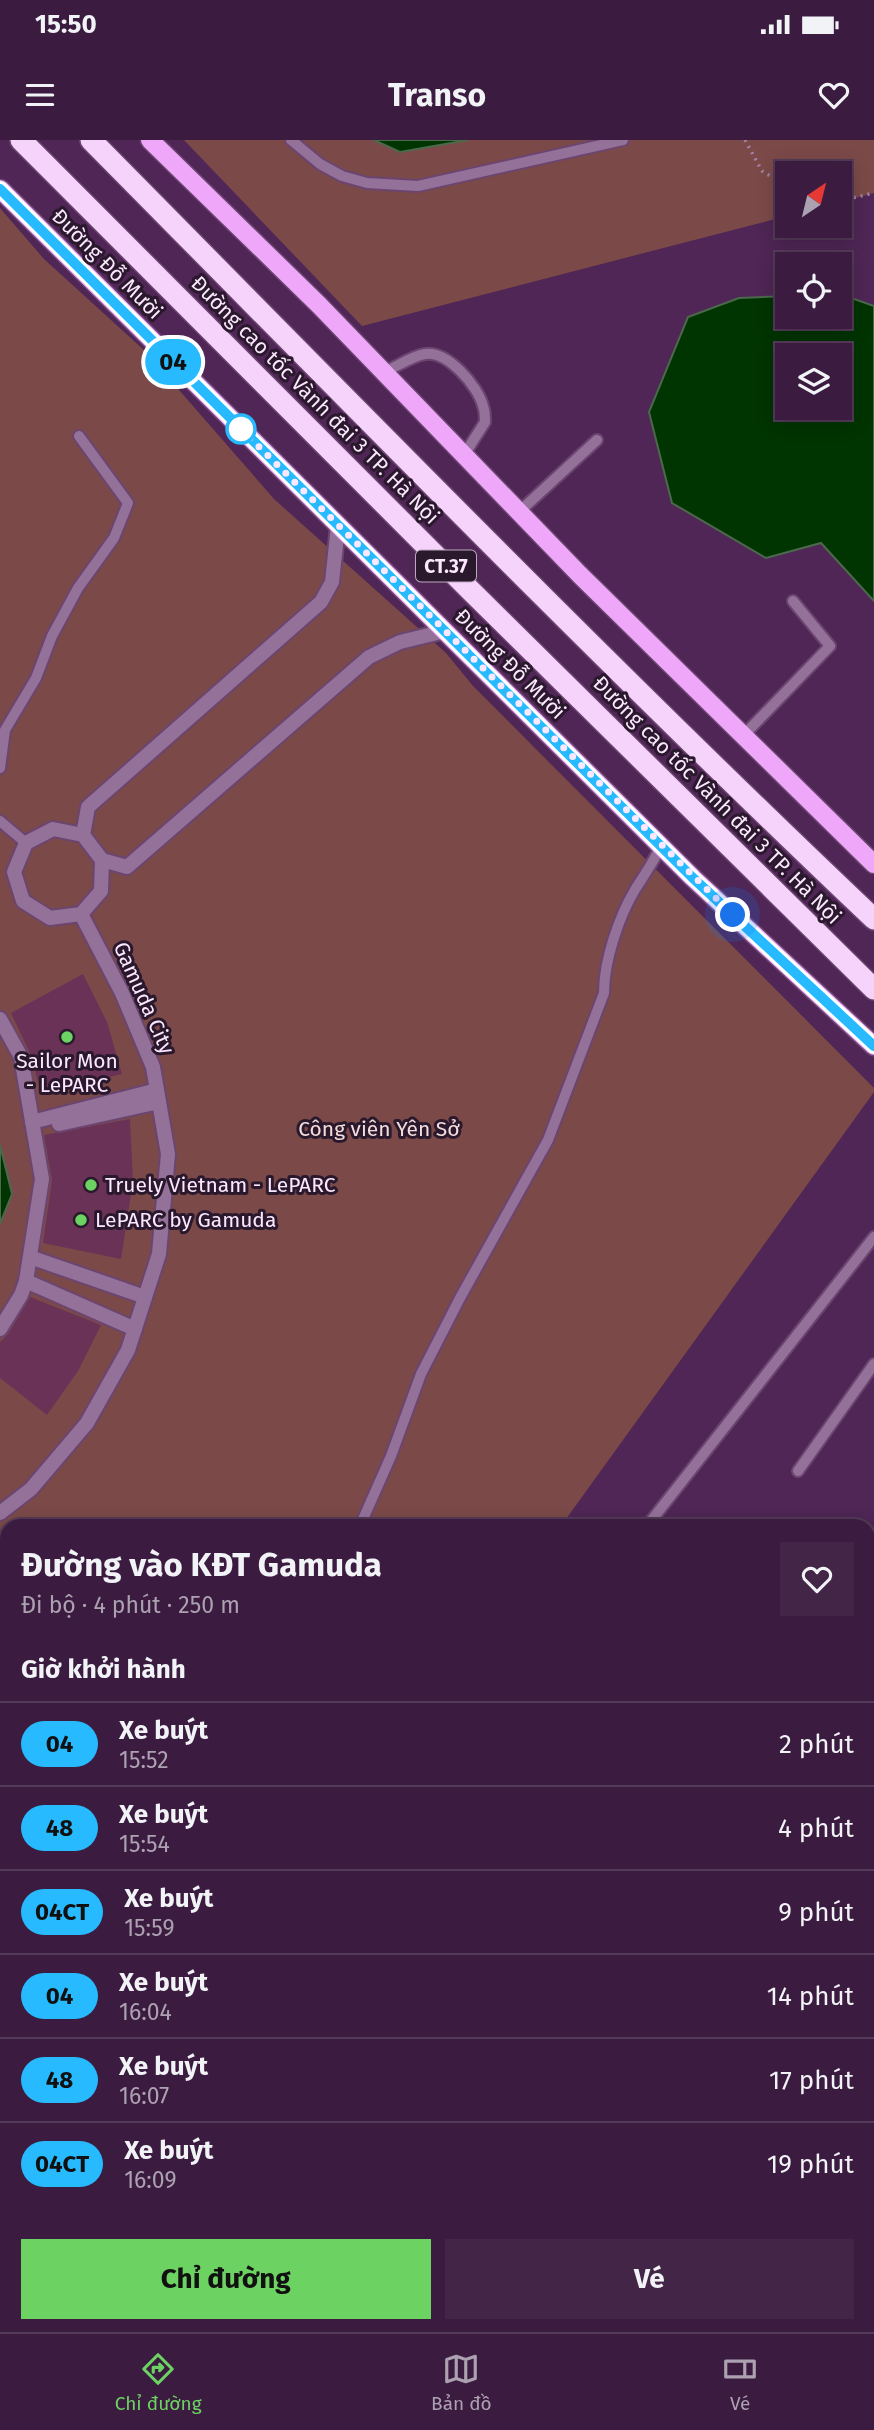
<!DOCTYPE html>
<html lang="vi">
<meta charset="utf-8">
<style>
body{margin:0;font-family:"Fira Sans",sans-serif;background:#422547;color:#f1f3f6;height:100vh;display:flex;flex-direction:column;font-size:26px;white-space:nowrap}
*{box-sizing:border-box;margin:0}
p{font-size:23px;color:#aca1b1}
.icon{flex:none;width:38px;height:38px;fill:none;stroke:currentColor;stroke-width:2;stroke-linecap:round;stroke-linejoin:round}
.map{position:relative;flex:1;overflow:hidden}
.panel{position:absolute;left:0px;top:1379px;width:875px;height:814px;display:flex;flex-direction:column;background:#3b1c40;border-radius:21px 21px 0 0;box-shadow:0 4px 18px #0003,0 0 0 2px #543a59}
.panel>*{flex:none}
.badge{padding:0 14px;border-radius:23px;font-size:24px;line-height:46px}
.needle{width:46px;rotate:35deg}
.fabs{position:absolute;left:775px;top:21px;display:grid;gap:14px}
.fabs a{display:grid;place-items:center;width:77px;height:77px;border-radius:0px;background:#3b1c40;box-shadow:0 4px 18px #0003,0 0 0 2px #543a59;font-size:35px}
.you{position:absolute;width:35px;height:35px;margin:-18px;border:5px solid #fff;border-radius:50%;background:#1a73e8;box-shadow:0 0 0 10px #1a73e833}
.map>.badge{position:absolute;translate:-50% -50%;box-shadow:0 0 0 4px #fff}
h2{padding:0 21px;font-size:26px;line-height:63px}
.round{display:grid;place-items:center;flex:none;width:74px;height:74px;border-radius:0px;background:#422547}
.summary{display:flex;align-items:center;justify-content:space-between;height:119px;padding:0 21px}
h1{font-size:33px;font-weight:700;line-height:52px}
.action{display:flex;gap:14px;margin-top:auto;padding:14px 21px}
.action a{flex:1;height:80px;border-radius:0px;background:#6cd362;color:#111;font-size:28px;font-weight:700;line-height:80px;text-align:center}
.action a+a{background:#422547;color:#f1f3f6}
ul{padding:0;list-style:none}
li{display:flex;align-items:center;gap:21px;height:84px;padding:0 21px;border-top:2px solid #543a59}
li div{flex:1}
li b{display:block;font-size:26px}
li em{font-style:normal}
li .badge{min-width:77px;font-weight:700;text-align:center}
.status{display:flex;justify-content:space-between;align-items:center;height:49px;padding:0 35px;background:#3b1c40;direction:ltr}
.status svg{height:19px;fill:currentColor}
header{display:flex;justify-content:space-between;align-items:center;height:91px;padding:0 21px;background:#3b1c40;font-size:32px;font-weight:700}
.tab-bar{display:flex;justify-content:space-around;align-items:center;height:98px;border-top:2px solid #543a59;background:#3b1c40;font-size:19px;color:#aca1b1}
.tab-bar a{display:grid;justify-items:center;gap:4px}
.tab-bar .selected{color:#6cd362}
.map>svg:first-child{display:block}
.built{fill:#5c2f63}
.green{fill:#7b4a48}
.water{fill:#003400;stroke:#4b6a4c;stroke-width:2;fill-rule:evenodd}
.building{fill:#6a3257}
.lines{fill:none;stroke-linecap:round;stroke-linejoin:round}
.lane-casing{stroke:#6b4570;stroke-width:14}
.street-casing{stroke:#6b4570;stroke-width:18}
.primary-casing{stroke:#6b4570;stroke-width:21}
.highway-casing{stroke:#6b4570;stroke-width:24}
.path{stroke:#a283a7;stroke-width:3.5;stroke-dasharray:2 5;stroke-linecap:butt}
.lane{stroke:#947199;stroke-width:10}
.street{stroke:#947199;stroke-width:14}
.primary{stroke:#eea7f9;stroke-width:18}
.highway{stroke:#f5d3fa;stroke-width:21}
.line-casing{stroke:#fff;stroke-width:16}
.line{stroke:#27baff;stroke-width:10}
.walk{stroke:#fbe7fe;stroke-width:7;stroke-dasharray:0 12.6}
.stop-dot{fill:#fff;stroke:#27baff;stroke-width:3.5}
.poi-dot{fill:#6cd362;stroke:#2a182d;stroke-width:2.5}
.labels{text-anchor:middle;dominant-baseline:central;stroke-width:6;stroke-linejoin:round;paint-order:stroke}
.shield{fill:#2a182d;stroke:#bca9bf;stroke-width:2}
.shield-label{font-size:19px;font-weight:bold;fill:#fbe7fe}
.street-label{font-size:21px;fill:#fbe7fe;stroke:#2a182d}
.poi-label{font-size:21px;fill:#fbe7fe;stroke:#2a182d;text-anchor:start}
.park-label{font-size:21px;fill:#f3dcdb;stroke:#2a182d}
</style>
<div class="status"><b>15:50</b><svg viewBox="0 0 49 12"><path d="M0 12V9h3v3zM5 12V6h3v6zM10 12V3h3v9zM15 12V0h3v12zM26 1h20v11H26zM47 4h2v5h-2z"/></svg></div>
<header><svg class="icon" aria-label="menu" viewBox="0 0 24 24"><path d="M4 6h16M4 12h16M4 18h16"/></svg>Transo<svg class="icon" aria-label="heart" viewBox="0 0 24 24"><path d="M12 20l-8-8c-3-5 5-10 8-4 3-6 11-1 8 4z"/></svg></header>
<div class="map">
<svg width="874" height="2192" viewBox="0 0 874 2192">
<rect width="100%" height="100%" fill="#4f2655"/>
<path class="built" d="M874,2027v165h-97l-4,-6h95v-157z"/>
<g class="green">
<path d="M184,0h690v53l-34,9v-29h-52l-1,43 -425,110z"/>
<path d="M0,68l44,51 101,92 129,148 172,154 27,33 401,402v4l-313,434h-554v800h80l-4,6h-83z"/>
<path d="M874,1871v87l-6,5v-84z"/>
</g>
<g class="water">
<path d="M374,0h94l-68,12z"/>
<path d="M840,154l34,12v295l-53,-58 -55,15 -94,-55 -23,-91 39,-95 51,-19 48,-2 1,21h52zM788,215h52v53h-52z"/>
<path d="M0,1005l12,49 -12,30z"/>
<path d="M868,1469l6,5v75l-6,3z"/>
<path d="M162,2186h251l-4,6h-246z"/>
</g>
<g class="building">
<path d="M83,834l24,48 15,52 -81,18 -12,-41 -18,-38z"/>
<path d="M130,979l3,62 -12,78 -78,-16 9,-63 -8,-45z"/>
<path d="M30,1157l71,28 -23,46 -31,44 -47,-37v-36l8,-8z"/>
</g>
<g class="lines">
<defs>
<g id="lane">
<path d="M291,0l29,24 22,12 25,7 51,3 205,-46"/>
<path d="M384,232c12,-5 28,-16 41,-18 22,-4 53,32 58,52 2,5 2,11 2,16l-21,33"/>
<path d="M519,372l78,-72"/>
<path d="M743,596l87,-90 -37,-45"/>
<path d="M0,628l5,-38 31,-52 16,-42 26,-48 36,-50 14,-35 -49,-67"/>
<path d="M0,681l26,22"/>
<path d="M798,1331l76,-107"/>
<path d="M360,1386l31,-70 30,-82 39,-76 88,-158 56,-147c0,-33 15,-77 32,-105 9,-14 18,-27 25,-42"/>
<path d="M647,1386l227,-289"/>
<path d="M0,2158l7,3"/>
<path d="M52,2186l11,6"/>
<path d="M482,2192l4,-6"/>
</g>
<g id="street">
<path d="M53,689l30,6 19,25 -1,31 -20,23 -31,4 -27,-17 -9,-29 12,-29z"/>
<path d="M83,695l5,-28 233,-205 11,-20 6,-56"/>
<path d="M102,720l25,7 242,-210 31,-15 45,-11"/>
<path d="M0,879l21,38 21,122 -16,102 -5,14 -21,34"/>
<path d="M32,982l125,-32"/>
<path d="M59,984l100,-22"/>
<path d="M30,1117l115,40"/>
<path d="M26,1141l109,48"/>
<path d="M0,1373l31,-24 56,-66 41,-73 31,-96 9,-100 -15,-87 -31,-74 -41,-79"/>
<path d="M868,1574l6,4"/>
<path d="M868,1711l6,4"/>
<path d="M868,1865l6,-9"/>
<path d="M868,1994l6,-10"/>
<path d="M499,2186l10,6"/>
<path d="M737,2186l10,6"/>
</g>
<g id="primary">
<path d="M150,0l169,165 261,270 294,289"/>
<path d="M0,49l693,689 181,168"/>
</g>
<g id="highway">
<path d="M21,0l448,449 405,400"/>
<path d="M91,0c259,262 516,526 783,779"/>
</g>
</defs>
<use href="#lane" class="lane-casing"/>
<use href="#street" class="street-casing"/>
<use href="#primary" class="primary-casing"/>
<use href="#highway" class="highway-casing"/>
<g class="path">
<path d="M745,0l17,31 26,16"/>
<path d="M840,58l8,1 26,-6"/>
</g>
<use href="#lane" class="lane"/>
<use href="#street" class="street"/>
<use href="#primary" class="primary"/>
<use href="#highway" class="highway"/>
</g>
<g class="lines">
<defs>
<path id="line" d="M0,49l693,689 181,168"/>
</defs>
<use href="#line" class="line-casing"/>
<use href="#line" class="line"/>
<path class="walk" d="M241,289l492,486"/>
</g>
<circle class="stop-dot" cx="241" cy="289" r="14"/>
<g class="poi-dot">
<circle cx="67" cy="897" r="7"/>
<circle cx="91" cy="1045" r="7"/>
<circle cx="81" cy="1080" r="7"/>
</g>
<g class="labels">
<rect class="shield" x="416" y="410.5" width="60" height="31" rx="5"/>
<g class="shield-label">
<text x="446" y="426">CT.37</text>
</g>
<g class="street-label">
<text transform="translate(107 124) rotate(45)">Đường Đỗ Mười</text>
<text transform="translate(315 260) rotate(45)">Đường cao tốc Vành đai 3 TP. Hà Nội</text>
<text transform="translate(510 524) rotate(45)">Đường Đỗ Mười</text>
<text transform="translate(717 660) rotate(45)">Đường cao tốc Vành đai 3 TP. Hà Nội</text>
<text transform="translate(144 858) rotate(66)">Gamuda City</text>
</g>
<g class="poi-label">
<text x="67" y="921" text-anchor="middle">Sailor Mon<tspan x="67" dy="24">- LePARC</tspan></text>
<text x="105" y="1045">Truely Vietnam - LePARC</text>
<text x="95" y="1080">LePARC by Gamuda</text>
</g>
<g class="park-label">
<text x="379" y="989">Công viên Yên Sở</text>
</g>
</g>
</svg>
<div class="fabs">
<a><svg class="needle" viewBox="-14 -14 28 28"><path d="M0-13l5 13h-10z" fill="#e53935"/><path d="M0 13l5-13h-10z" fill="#aca1b1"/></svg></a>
<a><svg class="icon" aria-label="locate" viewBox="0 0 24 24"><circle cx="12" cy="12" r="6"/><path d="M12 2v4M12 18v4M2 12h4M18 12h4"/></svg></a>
<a><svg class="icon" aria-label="layers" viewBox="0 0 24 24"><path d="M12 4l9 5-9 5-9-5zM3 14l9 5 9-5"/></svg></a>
</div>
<div class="you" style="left:733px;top:775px"></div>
<b class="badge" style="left:173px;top:222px;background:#27baff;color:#111">04</b>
<section class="panel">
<div class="summary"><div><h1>Đường vào KĐT Gamuda</h1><p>Đi bộ · 4 phút · 250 m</p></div><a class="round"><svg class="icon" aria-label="heart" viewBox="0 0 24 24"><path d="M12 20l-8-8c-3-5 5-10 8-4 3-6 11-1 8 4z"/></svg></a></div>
<h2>Giờ khởi hành</h2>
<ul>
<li><span class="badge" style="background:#27baff;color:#111">04</span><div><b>Xe buýt</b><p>15:52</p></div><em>2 phút</em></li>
<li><span class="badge" style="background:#27baff;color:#111">48</span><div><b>Xe buýt</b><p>15:54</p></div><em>4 phút</em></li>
<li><span class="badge" style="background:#27baff;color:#111">04CT</span><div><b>Xe buýt</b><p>15:59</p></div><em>9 phút</em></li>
<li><span class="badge" style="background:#27baff;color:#111">04</span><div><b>Xe buýt</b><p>16:04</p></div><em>14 phút</em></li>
<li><span class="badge" style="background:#27baff;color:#111">48</span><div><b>Xe buýt</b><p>16:07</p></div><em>17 phút</em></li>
<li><span class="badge" style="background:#27baff;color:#111">04CT</span><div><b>Xe buýt</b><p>16:09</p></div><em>19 phút</em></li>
</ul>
<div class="action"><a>Chỉ đường</a><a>Vé</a></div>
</section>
</div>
<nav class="tab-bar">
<a class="selected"><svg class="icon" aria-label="directions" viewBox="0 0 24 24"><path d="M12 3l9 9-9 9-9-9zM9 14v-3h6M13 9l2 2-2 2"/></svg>Chỉ đường</a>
<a><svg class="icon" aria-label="map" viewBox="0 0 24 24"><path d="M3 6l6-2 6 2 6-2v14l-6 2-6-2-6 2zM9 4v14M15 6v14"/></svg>Bản đồ</a>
<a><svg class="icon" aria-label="tickets" viewBox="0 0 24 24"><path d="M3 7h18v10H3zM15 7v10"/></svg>Vé</a>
</nav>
